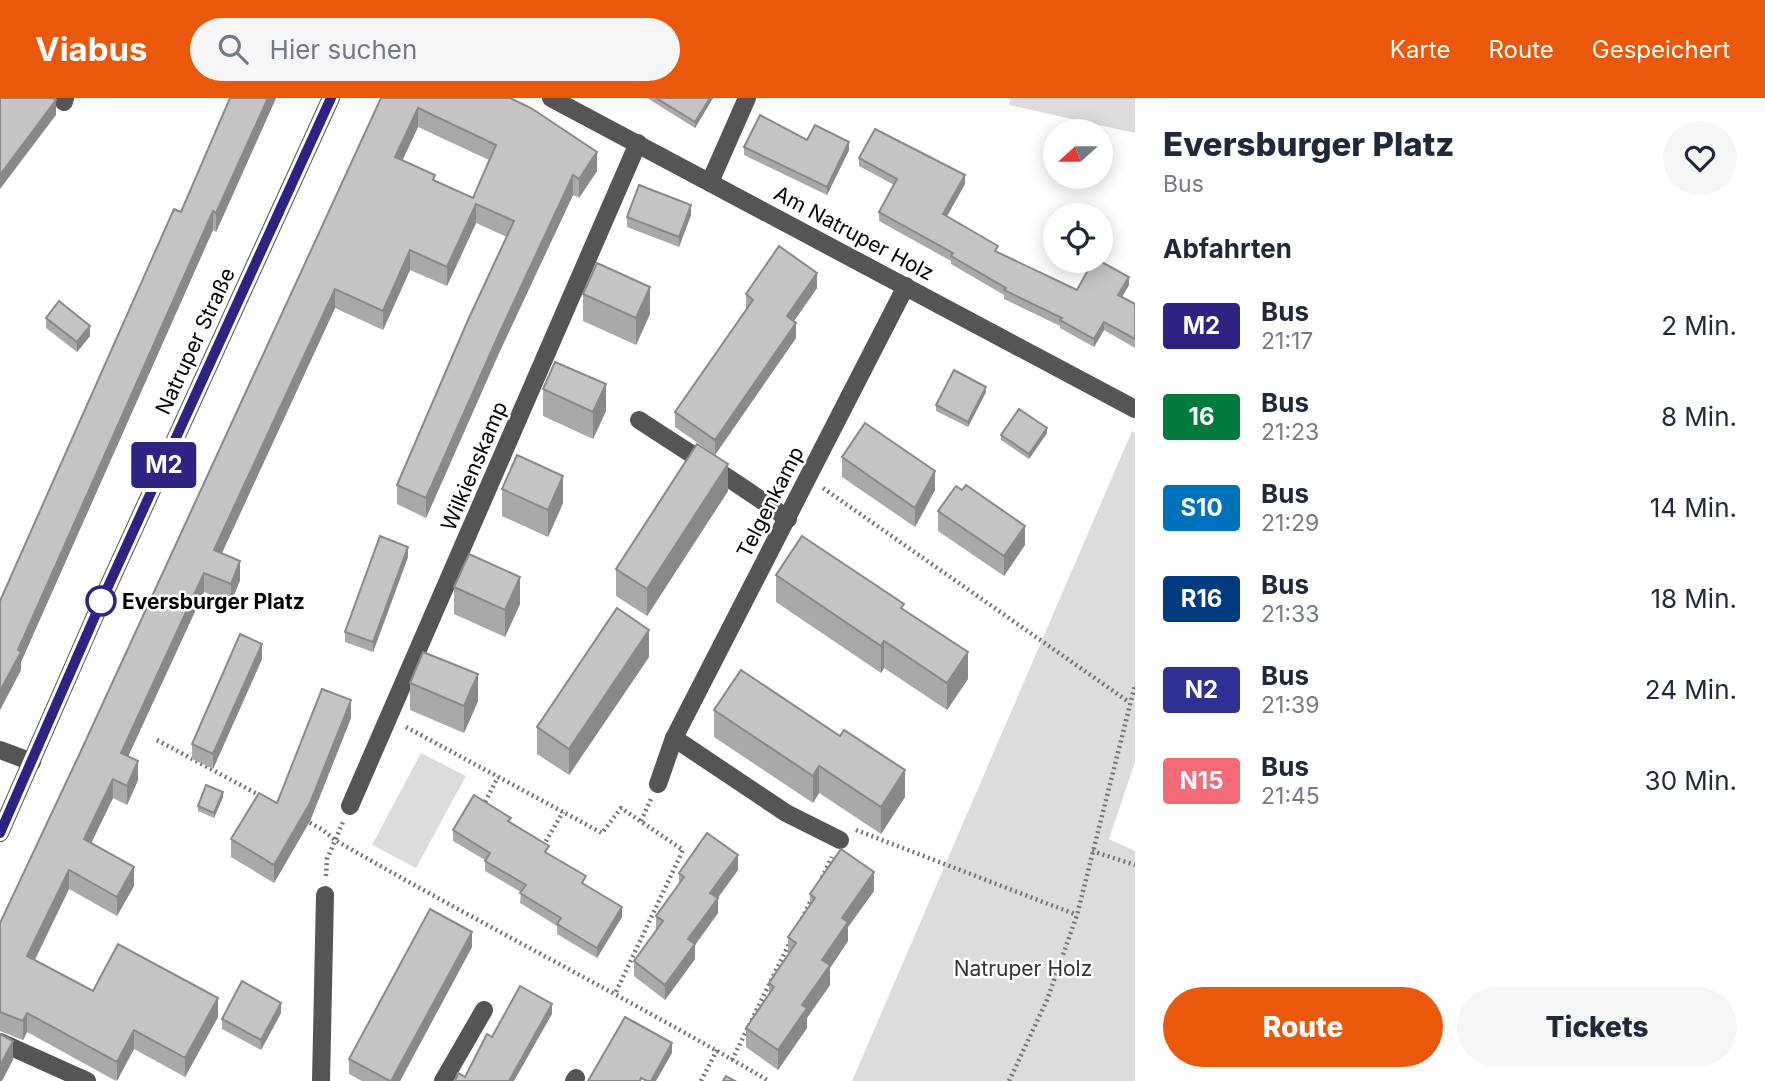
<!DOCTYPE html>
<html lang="de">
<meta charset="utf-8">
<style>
body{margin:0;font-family:Inter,sans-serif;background:#f6f6f7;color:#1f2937;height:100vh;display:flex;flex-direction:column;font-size:26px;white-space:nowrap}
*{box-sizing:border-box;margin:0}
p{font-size:23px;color:#747a83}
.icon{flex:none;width:38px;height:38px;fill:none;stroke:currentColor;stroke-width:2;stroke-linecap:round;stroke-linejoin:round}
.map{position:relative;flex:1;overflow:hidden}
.sheet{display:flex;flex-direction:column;background:#fff;width:630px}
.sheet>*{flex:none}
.badge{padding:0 14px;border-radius:5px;font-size:24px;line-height:46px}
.needle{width:46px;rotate:249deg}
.fabs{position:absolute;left:1043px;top:21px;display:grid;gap:14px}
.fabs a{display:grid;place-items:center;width:70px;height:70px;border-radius:50%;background:#fff;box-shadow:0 4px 18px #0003;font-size:35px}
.map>.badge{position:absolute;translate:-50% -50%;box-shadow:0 0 0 4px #fff}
h2{padding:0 28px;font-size:26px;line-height:63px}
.round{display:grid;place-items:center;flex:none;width:74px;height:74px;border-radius:37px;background:#f6f6f7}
.headline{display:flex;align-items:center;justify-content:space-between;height:119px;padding:0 28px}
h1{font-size:33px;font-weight:800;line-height:52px}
.action{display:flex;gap:14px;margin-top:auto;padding:14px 28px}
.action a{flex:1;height:80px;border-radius:42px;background:#ea580c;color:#fff;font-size:28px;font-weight:800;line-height:80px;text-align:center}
.action a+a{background:#f6f6f7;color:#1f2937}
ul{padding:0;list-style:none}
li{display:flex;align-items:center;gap:21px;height:91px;padding:0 28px}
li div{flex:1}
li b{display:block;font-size:26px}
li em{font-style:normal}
li .badge{min-width:77px;font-weight:700;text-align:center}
header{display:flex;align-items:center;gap:42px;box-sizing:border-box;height:98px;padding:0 35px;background:#ea580c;color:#fff}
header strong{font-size:33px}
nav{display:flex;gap:38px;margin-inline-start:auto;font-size:24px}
.search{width:490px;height:63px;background:#f6f6f7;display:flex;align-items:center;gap:18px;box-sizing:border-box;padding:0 24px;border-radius:38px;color:#747a83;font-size:26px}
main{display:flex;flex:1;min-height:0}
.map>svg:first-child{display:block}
.green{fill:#dcdcdc}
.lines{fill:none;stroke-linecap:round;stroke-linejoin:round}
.path{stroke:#777;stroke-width:4.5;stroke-dasharray:2 3.5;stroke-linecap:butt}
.minor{stroke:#555;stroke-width:18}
.wall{fill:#a9a9a9;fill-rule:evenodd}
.shaded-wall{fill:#898989}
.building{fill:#c4c4c4;stroke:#898989;stroke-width:2;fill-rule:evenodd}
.line-casing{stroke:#fff;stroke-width:16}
.line{stroke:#2e2382;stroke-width:10}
.stop-dot{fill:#fff;stroke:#2e2382;stroke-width:3.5}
.labels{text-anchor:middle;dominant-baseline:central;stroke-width:5;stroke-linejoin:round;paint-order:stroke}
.street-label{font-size:21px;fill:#000;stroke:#fff}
.stop-label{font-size:21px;font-weight:bold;fill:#000;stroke:#fff;text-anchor:start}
.park-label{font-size:21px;fill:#333;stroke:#fff}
</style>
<header>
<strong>Viabus</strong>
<div class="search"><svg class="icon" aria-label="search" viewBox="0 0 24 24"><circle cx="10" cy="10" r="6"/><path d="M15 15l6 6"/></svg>Hier suchen</div>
<nav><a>Karte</a><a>Route</a><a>Gespeichert</a></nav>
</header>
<main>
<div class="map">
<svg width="1135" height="983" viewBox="0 0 1135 983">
<rect width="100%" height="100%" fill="#fff"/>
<g class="green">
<path d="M1011,0h124v35l-126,-28z"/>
<path d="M1132,333l3,2v329l-26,77 26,12v230h-283z"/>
<path d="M421,655l45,23 -50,92 -44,-23z"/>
</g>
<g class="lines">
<g class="path">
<path d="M823,390l306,214"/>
<path d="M406,629l196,106 19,-25 62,42 -68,144"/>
<path d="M157,642l104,56"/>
<path d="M485,704l13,-25"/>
<path d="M305,722l18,10 12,10c143,83 291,157 434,241"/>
<path d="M641,723l10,-22"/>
<path d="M856,732l221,85"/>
<path d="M543,748l20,-34"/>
<path d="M1092,753l43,14"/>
<path d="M326,778l1,-17 16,-37"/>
<path d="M822,780l10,-21"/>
<path d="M802,821l10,-21"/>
<path d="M732,962l58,-118"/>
<path d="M701,983l16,-31"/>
<path d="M1009,983l38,-81 30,-85 58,-230"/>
</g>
<g class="minor">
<path d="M551,0l584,311"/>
<path d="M64,4l1,-4"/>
<path d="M710,84l37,-84"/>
<path d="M639,322c50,33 101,64 149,99"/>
<path d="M674,640l112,75 54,27"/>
<path d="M0,652l32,12"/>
<path d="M658,686l16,-46 232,-452"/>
<path d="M350,708l288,-663"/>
<path d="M0,735l106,-242 225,-493"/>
<path d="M0,944l87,39"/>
<path d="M321,983l4,-186"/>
<path d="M443,983l41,-71"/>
<path d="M574,983l2,-3"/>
</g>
</g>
<g class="wall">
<path d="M230,0h46l-60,134 -3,-2 -192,432v8l-21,40v-109l181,-389z"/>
<path d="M381,0h129l87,73 -18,27 -6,-3 -74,158 -73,165 -29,-14v-19l110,-248 -31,-14 -29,63 -37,-16 -27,60 -48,-22 -113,245 18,27 -9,23 -27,-11 -76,164 10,24 -11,25 -14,-7 -22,45 43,43 -17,30 -48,-27 -34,71 58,31 125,26 -33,60 -51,-28 -18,32 -89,-49 -4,8 -23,-9v-108l80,-170zM418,29l71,33 -16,38 -38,-18 -33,-19z"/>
<path d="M647,0h66l-18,30z"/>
<path d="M807,42l42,10 -22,45 -83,-40v-8z"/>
<path d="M859,60l106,26 -18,32 51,36 79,38 52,-5 -7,12 13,7v44l-31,-18 -10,17 -34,-19v-2l-56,-27v-4l-53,-31v-3l-72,-40v-9l15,-27 -35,-19z"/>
<path d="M691,117l-12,32 -52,-20v-10z"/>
<path d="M817,190l-23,33 2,17 -81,117 -40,-28v-15l71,-102v-16z"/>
<path d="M583,196l67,20 -14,31 -53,-24z"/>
<path d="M46,220l44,18 -13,16 -31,-24z"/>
<path d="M543,291l63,22 -13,28 -50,-23z"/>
<path d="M986,294l-18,35 -32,-16v-6z"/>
<path d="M1047,335l-18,26 -28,-19v-5z"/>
<path d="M842,359l93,33 -20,37 -73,-50z"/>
<path d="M502,391l61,14 -15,34 -46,-21z"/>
<path d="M728,393l-81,125 -31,-20v-27z"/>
<path d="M938,413l87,34 -21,31 -66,-45z"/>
<path d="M408,459l-35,95 -28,-10v-10z"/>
<path d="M776,477l128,35 64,69 -21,31 -63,-42 -3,5 -105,-71z"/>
<path d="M454,489l66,17 -15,33 -51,-23z"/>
<path d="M649,559l-80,118 -32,-21v-27z"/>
<path d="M262,561l-49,110 -21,-10v-15z"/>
<path d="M410,585l68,18 -14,32 -54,-23z"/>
<path d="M714,612l191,87 -24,37 -62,-41 -6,10 -99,-66z"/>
<path d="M351,620l-41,103 -36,62 -43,-26v-18l46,-36z"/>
<path d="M223,699l-9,21 -16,-7v-5z"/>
<path d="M511,725l75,62 36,32 -25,41 -40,-24v-8l-37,-23 1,-11 -36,-21v-11l-32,-19v-11z"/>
<path d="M738,772l-20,28v15l-23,32v14l-30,41 -31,-24v-15l22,-31v-14l23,-32v-11z"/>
<path d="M874,793l-26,36v14l-18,27v17l-23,33v10l-29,42 -32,-23v-19l23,-33v-12l19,-29v-17l22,-31v-12z"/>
<path d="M472,849l-72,134h-38l-13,-7v-15z"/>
<path d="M281,915l-20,37 -39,-21v-10z"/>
</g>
<g class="shaded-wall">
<path d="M268,0h8l-60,134v-19z"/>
<path d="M710,0h3l-18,30v-6z"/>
<path d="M56,2v15l-56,74v-14z"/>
<path d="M418,10v19l-23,49v-19z"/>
<path d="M849,44v8l-22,45v-8z"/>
<path d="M597,54v19l-18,27v-19z"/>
<path d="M573,77v20l-74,158 -73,165v-20l73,-164z"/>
<path d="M965,77v9l-22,39v-9z"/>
<path d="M476,106v19l-29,63v-19z"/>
<path d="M691,107v10l-12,32v-10z"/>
<path d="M213,113v19l-192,432v8l-21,40v-19z"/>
<path d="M410,152v20l-27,60v-19z"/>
<path d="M817,175v15l-30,43v-15z"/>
<path d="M1129,179v8l-11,18v-8z"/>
<path d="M650,189v27l-14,31v-27z"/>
<path d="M335,191v19l-121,262v-20z"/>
<path d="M1104,224v8l-10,17v-8z"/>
<path d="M796,225v15l-81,117v-15z"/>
<path d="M90,228v10l-13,16v-10z"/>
<path d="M606,286v27l-13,28v-27z"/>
<path d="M986,289v5l-18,35v-5z"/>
<path d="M1047,330v5l-18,26v-5z"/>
<path d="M728,366v27l-81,125v-27z"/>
<path d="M935,373v19l-20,37v-19z"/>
<path d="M563,378v27l-15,34v-27z"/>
<path d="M1025,428v19l-21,31v-20z"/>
<path d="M408,449v10l-35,95v-10z"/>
<path d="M240,463v19l-9,23v-19z"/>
<path d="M204,475v19l-83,180v-19z"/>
<path d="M520,479v27l-15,33v-27z"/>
<path d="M649,532v27l-80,118v-26z"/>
<path d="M884,543v27l-3,5v-27z"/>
<path d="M262,546v15l-49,110v-15z"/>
<path d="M968,554v27l-21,31v-27z"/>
<path d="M478,576v27l-14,32v-27z"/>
<path d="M351,602v18l-41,103 -36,62v-18z"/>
<path d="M138,663v19l-11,25v-19z"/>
<path d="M819,668v27l-6,10v-27z"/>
<path d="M905,672v27l-24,37v-27z"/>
<path d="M113,681v19l-29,60v-19z"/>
<path d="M223,694v5l-9,21v-5z"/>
<path d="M738,757v15l-28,38v-15z"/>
<path d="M134,769v19l-17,30v-19z"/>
<path d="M69,772v19l-42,86v-19z"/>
<path d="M874,774v19l-26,36v14l-18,27v17l-23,33v10l-29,42v-20l24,-45 40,-87z"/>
<path d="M718,800v15l-23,32v14l-30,41v-15l23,-46z"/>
<path d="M622,809v10l-25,41v-10z"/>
<path d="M472,834v15l-72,134h-9z"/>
<path d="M218,900v19l-33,60v-19z"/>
<path d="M281,905v10l-20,37v-10z"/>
<path d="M552,906v10l-38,67h-5z"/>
<path d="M27,915v19l-4,8v-19z"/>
<path d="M134,932v19l-17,32v-19z"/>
<path d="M13,943v19l-11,21h-2v-15z"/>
<path d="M672,945v10l-16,28h-5z"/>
</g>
<g class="building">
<path d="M0,0h53l3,2 -56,75z"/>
<path d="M230,0h38l-52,115 -3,-2 -195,439 3,2 -21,39v-90l174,-392 7,3z"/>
<path d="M381,0h129l21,10 66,44 -18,27 -6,-4 -74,159 -73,164 -29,-13 71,-165 46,-99 -38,-17 -29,63 -37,-17 -27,61 -48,-22 -121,261 26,11 -9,23 -27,-11 -83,180 17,8 -11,25 -14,-7 -29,60 50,28 -17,30 -48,-27 -42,86 66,35 25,-47 100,54 -33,60 -51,-28 -17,32 -90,-49 -4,8 -23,-9v-89l80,-170zM418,10l78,37 -23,53 -40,-18 2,-5 -40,-18z"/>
<path d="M656,0h54l-15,24z"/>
<path d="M760,17l47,25 8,-15 34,17 -22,45 -83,-40z"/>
<path d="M875,31l90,46 -22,39 55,32 -3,5 82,39 16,-29h7l29,16 -11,18 17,9v35l-31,-17 -10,17 -34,-19 2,-2 -58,-28 2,-2 -55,-32 2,-3 -74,-41 18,-33 -38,-21z"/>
<path d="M639,87l52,20 -12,32 -52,-20z"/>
<path d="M779,148l38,27 -30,43 9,7 -81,117 -40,-28 78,-112 -7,-6z"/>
<path d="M597,165l53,24 -14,31 -53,-24z"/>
<path d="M59,203l31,25 -13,16 -31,-24z"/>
<path d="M555,264l51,22 -13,28 -50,-23z"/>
<path d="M954,272l32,17 -18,35 -32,-17z"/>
<path d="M1019,311l28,19 -18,26 -28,-19z"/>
<path d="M865,325l70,48 -20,37 -73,-51z"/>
<path d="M697,346l31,20 -81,125 -31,-20z"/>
<path d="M517,357l46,21 -15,34 -46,-21z"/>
<path d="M966,387l59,41 -21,30 -66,-45 18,-25 6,4z"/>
<path d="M380,438l28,11 -35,95 -28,-10z"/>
<path d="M802,438l102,68 -3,4 67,44 -21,31 -63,-42 -3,5 -105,-71z"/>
<path d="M469,456l51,23 -15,33 -51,-23z"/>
<path d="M617,510l32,22 -80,119 -32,-22z"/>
<path d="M240,536l22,10 -49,110 -21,-10z"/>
<path d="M423,554l55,22 -14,32 -54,-23z"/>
<path d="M741,572l99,66 4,-6 61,40 -24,37 -62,-41 -6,10 -99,-66z"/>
<path d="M322,591l29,11 -41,103 -36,62 -43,-26 28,-46 18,10z"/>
<path d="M206,687l17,7 -9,21 -16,-7z"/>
<path d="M474,697l37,23 -3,3 41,25 -4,6 41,24 -4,7 40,24 -25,41 -40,-24 4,-6 -41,-25 6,-8 -41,-24 5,-8 -37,-23z"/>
<path d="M707,735l31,22 -28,38 8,5 -30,41 7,5 -30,41 -31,-24 29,-40 -7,-5 28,-39 -5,-4z"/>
<path d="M841,751l33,23 -32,46 6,4 -26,38 8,5 -28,40 5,3 -29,42 -32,-22 28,-41 -5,-4 27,-40 -8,-6 27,-39 -5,-4z"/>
<path d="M430,811l42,23 -81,149h-1l-41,-22z"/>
<path d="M242,883l39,22 -20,37 -39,-21z"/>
<path d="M520,888l32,18 -43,77h-54l3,-8 7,4 22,-43 5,3z"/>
<path d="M625,919l47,26 -21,38h-4l-6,-3 -1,3h-52z"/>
<path d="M0,936l13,7 -13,25z"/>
<path d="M726,978l9,5h-12z"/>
</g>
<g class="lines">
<defs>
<path id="line" d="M0,735l106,-242 225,-493"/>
</defs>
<use href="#line" class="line-casing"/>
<use href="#line" class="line"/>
</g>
<circle class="stop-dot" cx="101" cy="503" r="14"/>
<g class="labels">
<g class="street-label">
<text transform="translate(854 135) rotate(28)">Am Natruper Holz</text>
<text transform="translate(195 243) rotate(-65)">Natruper Straße</text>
<text transform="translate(474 368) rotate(-67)">Wilkienskamp</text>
<text transform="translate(770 404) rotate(-63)">Telgenkamp</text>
</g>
<g class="stop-label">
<text x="122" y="503">Eversburger Platz</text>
</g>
<g class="park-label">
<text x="1023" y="870">Natruper Holz</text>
</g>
</g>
</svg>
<div class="fabs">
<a><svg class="needle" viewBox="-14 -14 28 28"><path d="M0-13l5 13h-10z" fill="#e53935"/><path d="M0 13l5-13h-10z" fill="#747a83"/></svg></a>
<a><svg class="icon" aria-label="locate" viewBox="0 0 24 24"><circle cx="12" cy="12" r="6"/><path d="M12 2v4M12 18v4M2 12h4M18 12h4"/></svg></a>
</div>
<b class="badge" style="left:164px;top:367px;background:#2e2382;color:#fff">M2</b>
</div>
<section class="sheet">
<div class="headline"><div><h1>Eversburger Platz</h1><p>Bus</p></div><a class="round"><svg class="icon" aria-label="heart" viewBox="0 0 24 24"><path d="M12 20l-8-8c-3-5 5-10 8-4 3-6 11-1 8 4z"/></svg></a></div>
<h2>Abfahrten</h2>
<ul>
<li><span class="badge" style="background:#2e2382;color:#fff">M2</span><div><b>Bus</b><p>21:17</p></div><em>2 Min.</em></li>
<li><span class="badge" style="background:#007b3b;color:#fff">16</span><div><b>Bus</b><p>21:23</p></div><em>8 Min.</em></li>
<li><span class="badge" style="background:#0072bc;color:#fff">S10</span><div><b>Bus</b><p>21:29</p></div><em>14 Min.</em></li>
<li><span class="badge" style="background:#003b80;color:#fff">R16</span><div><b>Bus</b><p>21:33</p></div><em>18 Min.</em></li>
<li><span class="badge" style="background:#2e3192;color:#fff">N2</span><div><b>Bus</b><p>21:39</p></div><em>24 Min.</em></li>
<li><span class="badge" style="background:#f46b78;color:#fff">N15</span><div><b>Bus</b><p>21:45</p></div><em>30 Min.</em></li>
</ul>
<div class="action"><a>Route</a><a>Tickets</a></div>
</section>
</main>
